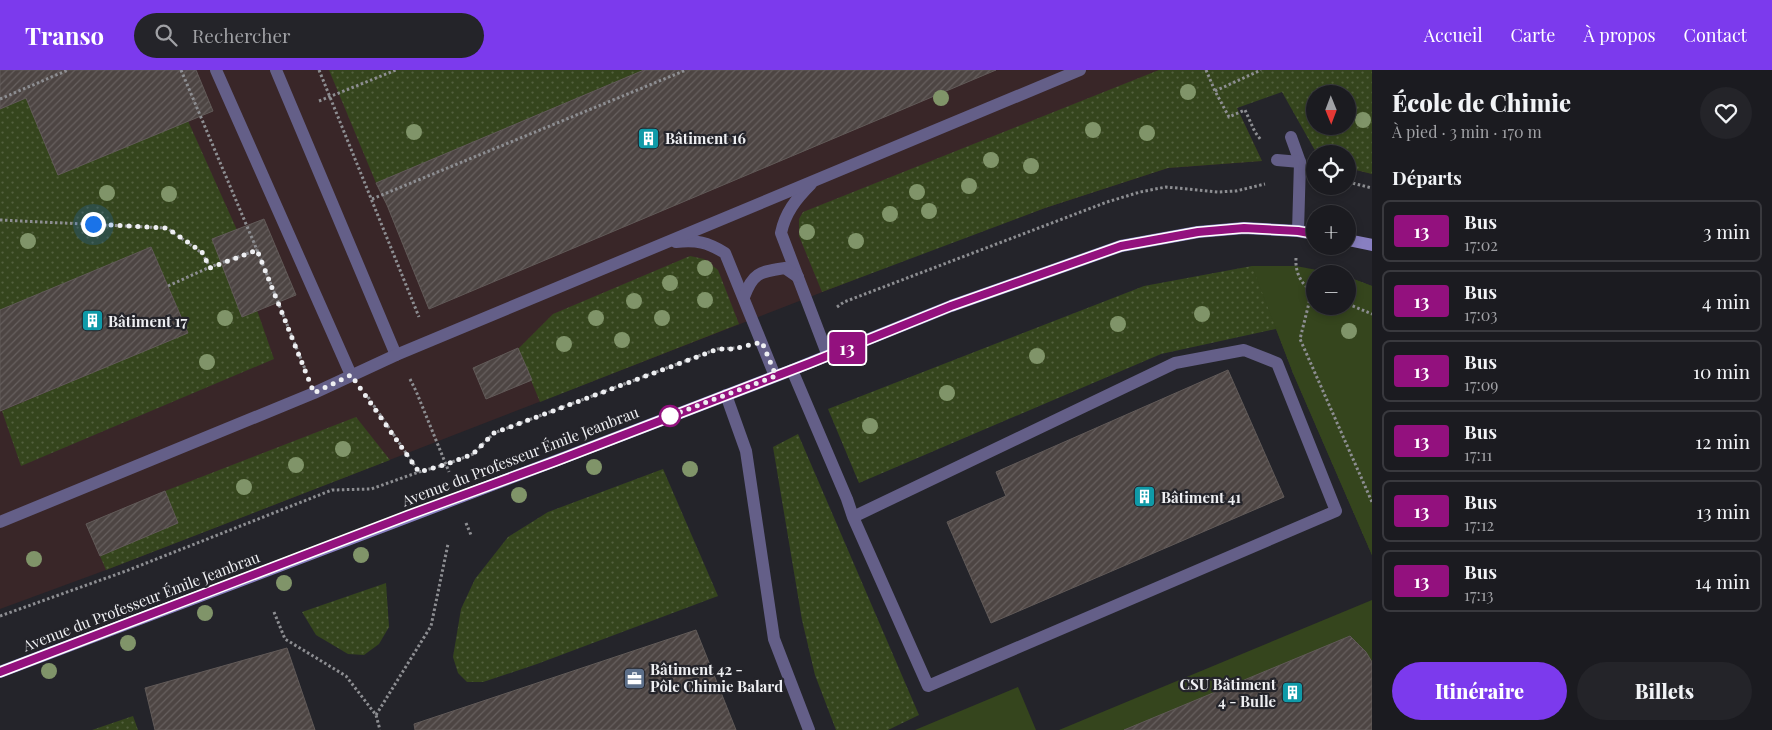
<!DOCTYPE html>
<html lang="fr">
<meta charset="utf-8">
<style>
body{margin:0;font-family:"Playfair Display",serif;background:#242429;color:#f1f3f6;height:100vh;display:flex;flex-direction:column;font-size:19px;white-space:nowrap}
*{box-sizing:border-box;margin:0}
p{font-size:16px;color:#a0a1a5}
.icon{flex:none;width:28px;height:28px;fill:none;stroke:currentColor;stroke-width:2;stroke-linecap:round;stroke-linejoin:round}
.map{position:relative;flex:1;overflow:hidden}
.panel{display:flex;flex-direction:column;background:#1b1b20;width:400px}
.panel>*{flex:none}
.badge{padding:0 10px;border-radius:4px;font-size:18px;line-height:32px}
.needle{width:32px;rotate:179deg}
.tools{position:absolute;left:1306px;top:15px;display:grid;gap:10px}
.tools a{display:grid;place-items:center;width:50px;height:50px;border-radius:50%;background:#1b1b20;box-shadow:0 2px 8px #0003,0 0 0 1px #39393e;font-size:25px}
.you{position:absolute;width:25px;height:25px;margin:-12px;border:4px solid #fff;border-radius:50%;background:#1a73e8;box-shadow:0 0 0 8px #1a73e833}
.map>.badge{position:absolute;translate:-50% -50%;box-shadow:0 0 0 2px #fff}
h2{padding:0 20px;font-size:19px;line-height:45px}
.round{display:grid;place-items:center;flex:none;width:52px;height:52px;border-radius:26px;background:#242429}
.headline{display:flex;align-items:center;justify-content:space-between;height:85px;padding:0 20px}
h1{font-size:24px;font-weight:800;line-height:38px}
.primary-button{display:flex;gap:10px;margin-top:auto;padding:10px 20px}
.primary-button a{flex:1;height:58px;border-radius:30px;background:#7c3aed;color:#fff;font-size:20px;font-weight:800;line-height:58px;text-align:center}
.primary-button a+a{background:#242429;color:#f1f3f6}
ul{padding:0;list-style:none}
li{display:flex;align-items:center;gap:15px;height:62px;margin:0 10px 8px;padding:0 10px;border:2px solid #39393e;border-radius:8px}
li div{flex:1}
li b{display:block;font-size:19px}
li em{font-style:normal}
li .badge{min-width:55px;font-weight:700;text-align:center}
header{display:flex;align-items:center;gap:30px;box-sizing:border-box;height:70px;padding:0 25px;background:#7c3aed;color:#fff}
header strong{font-size:24px}
nav{display:flex;gap:28px;margin-inline-start:auto;font-size:18px}
.search{width:350px;height:45px;background:#242429;display:flex;align-items:center;gap:12px;box-sizing:border-box;padding:0 18px;border-radius:28px;color:#a0a1a5;font-size:19px}
main{display:flex;flex:1;min-height:0}
.map>svg:first-child{display:block}
.education{fill:#392628;fill-rule:evenodd}
.grass{fill:url(#grass-dots);fill-rule:evenodd}
.park{fill:#35451d}
.building{fill:url(#building-hatch);stroke:#615a58}
.lines{fill:none;stroke-linecap:round;stroke-linejoin:round}
.path{stroke:#8d8e92;stroke-width:3;stroke-dasharray:2.5 2.5;stroke-linecap:butt}
.lane{stroke:#645f88;stroke-width:12}
.secondary{stroke:#887fc1;stroke-width:12}
.tree{fill:#809469}
.line-casing{stroke:#fff;stroke-width:11}
.line{stroke:#93117e;stroke-width:8}
.walk{stroke:#eeeff2;stroke-width:5;stroke-dasharray:0 9}
.stop-dot{fill:#fff;stroke:#93117e;stroke-width:2.5}
.labels{text-anchor:middle;dominant-baseline:central;stroke-width:4.5;stroke-linejoin:round;paint-order:stroke}
.poi-label{font-size:15px;font-weight:bold;fill:#eeeff2;stroke:#24242a;text-anchor:start}
.street-label{font-size:15px;fill:#eeeff2;stroke:#24242a}
</style>
<header>
<strong>Transo</strong>
<div class="search"><svg class="icon" aria-label="search" viewBox="0 0 24 24"><circle cx="10" cy="10" r="6"/><path d="M15 15l6 6"/></svg>Rechercher</div>
<nav><a>Accueil</a><a>Carte</a><a>À propos</a><a>Contact</a></nav>
</header>
<main>
<div class="map">
<svg width="1372" height="660" viewBox="0 0 1372 660">
<defs>
<pattern id="grass-dots" width="8" height="8" patternUnits="userSpaceOnUse" patternTransform="scale(1.25)"><rect width="8" height="8" fill="#35451d"/><path d="M2 2h.1M6 6h.1" fill="none" stroke="#53603e" stroke-width="1.8" stroke-linecap="round"/></pattern>
<pattern id="building-hatch" width="6" height="6" patternUnits="userSpaceOnUse" patternTransform="scale(1.25)"><rect width="6" height="6" fill="#4d4543"/><path d="M-1 1l2-2M0 6l6-6M5 7l2-2" fill="none" stroke="#67605f"/></pattern>
</defs>
<rect width="100%" height="100%" fill="#24242a"/>
<path class="education" d="M0,0h1372v104l-24,-6v-14h-30l-34,-67 -47,21 25,53 -94,7 -123,40 -127,47 -812,315 -106,39zM1315,24h33v32h-33z"/>
<g class="grass">
<path d="M90,0l98,51 49,109 20,80 17,49 -253,107 -19,-55 186,-79 -37,-85 -151,64v-202z"/>
<path d="M329,0h315l-268,113z"/>
<path d="M1159,0h213v104l-24,-6v-14h-31l-35,-62 -45,16 25,53 -94,7 -123,40 -223,84 -23,-56v-17l4,-7zM1315,24h33v32h-33z"/>
<path d="M690,186l14,3 14,11 21,54 -199,78 -22,-53 35,-35z"/>
<path d="M1252,196l86,8h-23v32h33v-29l24,9v269l-79,-182 -17,-44 -115,25 -302,129 -31,-74 316,-123z"/>
<path d="M356,347l34,43 -284,110 -6,-14 78,-33 -13,-32z"/>
<path d="M798,364l121,281 -31,15h-52l-21,-55 -13,-55 -29,-173z"/>
<path d="M663,399l55,127 -181,68 -54,18h-16l-9,-9 -5,-16 8,-48 14,-30 33,-42 40,-25z"/>
<path d="M386,513l3,44 -10,17 -15,11 -16,-1 -32,-19 -14,-23z"/>
<path d="M133,646l5,14h-46z"/>
</g>
<g class="park">
<path d="M1252,196h44l42,8h-23v32h33v-29l24,9v269l-79,-182z"/>
<path d="M1372,530v130h-313z"/>
<path d="M1018,617l18,43h-121z"/>
</g>
<g class="building">
<path d="M0,0h196l17,41 -155,64 -32,-77 -26,11z"/>
<path d="M644,0h352l-567,239 -42,-104 -11,-22z"/>
<path d="M264,149l32,76 -54,22 -30,-78z"/>
<path d="M151,177l37,86 -188,78v-101z"/>
<path d="M518,278l14,32 -46,19 -13,-31z"/>
<path d="M1228,300l56,127 -293,126 -44,-101 59,-26 -10,-24z"/>
<path d="M165,421l13,32 -78,33 -14,-32z"/>
<path d="M696,560l40,100h-321l-1,-6z"/>
<path d="M1350,566l16,16 6,10v68h-248z"/>
<path d="M287,578l28,82h-160l-10,-42z"/>
</g>
<g class="lines">
<g class="path">
<path d="M181,0l76,180 48,119"/>
<path d="M319,0l100,247"/>
<path d="M1206,0l9,21 14,26 16,-7 10,22 6,8"/>
<path d="M1215,21l46,-21"/>
<path d="M0,29l68,-29"/>
<path d="M319,31l77,-31"/>
<path d="M1348,112l24,6"/>
<path d="M372,129l314,-129"/>
<path d="M0,150l167,8 35,25 8,14 47,-17"/>
<path d="M1296,188c-1,14 5,28 19,34"/>
<path d="M168,216l42,-19"/>
<path d="M1312,221l-12,48 72,163"/>
<path d="M1348,234l24,10"/>
<path d="M837,237l7,-5 263,-100 33,-10 26,-5 52,5 18,-1 29,-7"/>
<path d="M410,309l6,12 33,81"/>
<path d="M368,327l51,75"/>
<path d="M466,453l5,12"/>
<path d="M274,542l11,27 61,37 30,39 4,15"/>
<path d="M0,546l126,-45 206,-81 39,-1 48,-17 28,-8 26,-10 21,-21 223,-84 18,-1"/>
<path d="M376,645l55,-89 17,-82"/>
</g>
<g class="lane">
<path d="M216,0l135,305"/>
<path d="M276,0l120,285"/>
<path d="M1291,67l9,25 -2,69"/>
<path d="M1277,90l23,2"/>
<path d="M811,114c-15,15 -26,29 -30,49l47,123"/>
<path d="M676,172c21,-2 31,0 49,11l50,123"/>
<path d="M744,227c9,-25 16,-25 41,-29l13,9"/>
<path d="M792,300l55,129 6,18 75,169 408,-175 -59,-148 -33,-13 -69,13 -322,154"/>
<path d="M726,325l20,56 28,188 35,91"/>
<path d="M0,452l314,-129 82,-38 684,-285"/>
</g>
<g class="secondary">
<path d="M1348,170l24,5"/>
<path d="M0,602l571,-217 221,-85 159,-64 170,-60 77,-14 46,-4 54,3 17,3"/>
</g>
</g>
<g class="tree">
<circle cx="1188" cy="22" r="8"/>
<circle cx="941" cy="28" r="8"/>
<circle cx="1363" cy="50" r="8"/>
<circle cx="1093" cy="60" r="8"/>
<circle cx="414" cy="62" r="8"/>
<circle cx="1147" cy="63" r="8"/>
<circle cx="991" cy="90" r="8"/>
<circle cx="1031" cy="96" r="8"/>
<circle cx="969" cy="116" r="8"/>
<circle cx="917" cy="122" r="8"/>
<circle cx="107" cy="123" r="8"/>
<circle cx="169" cy="124" r="8"/>
<circle cx="929" cy="141" r="8"/>
<circle cx="890" cy="144" r="8"/>
<circle cx="807" cy="162" r="8"/>
<circle cx="28" cy="171" r="8"/>
<circle cx="856" cy="171" r="8"/>
<circle cx="705" cy="198" r="8"/>
<circle cx="670" cy="213" r="8"/>
<circle cx="705" cy="230" r="8"/>
<circle cx="634" cy="231" r="8"/>
<circle cx="1202" cy="244" r="8"/>
<circle cx="225" cy="248" r="8"/>
<circle cx="596" cy="248" r="8"/>
<circle cx="662" cy="248" r="8"/>
<circle cx="1118" cy="254" r="8"/>
<circle cx="1349" cy="261" r="8"/>
<circle cx="622" cy="270" r="8"/>
<circle cx="564" cy="274" r="8"/>
<circle cx="1037" cy="286" r="8"/>
<circle cx="207" cy="292" r="8"/>
<circle cx="947" cy="323" r="8"/>
<circle cx="870" cy="356" r="8"/>
<circle cx="343" cy="379" r="8"/>
<circle cx="296" cy="395" r="8"/>
<circle cx="594" cy="397" r="8"/>
<circle cx="690" cy="399" r="8"/>
<circle cx="244" cy="417" r="8"/>
<circle cx="519" cy="425" r="8"/>
<circle cx="361" cy="485" r="8"/>
<circle cx="34" cy="489" r="8"/>
<circle cx="284" cy="513" r="8"/>
<circle cx="205" cy="543" r="8"/>
<circle cx="128" cy="573" r="8"/>
<circle cx="49" cy="601" r="8"/>
</g>
<g class="lines">
<defs>
<path id="line" d="M0,602l409,-157 147,-54 254,-98 141,-57 170,-60 77,-14 46,-4 54,3 17,3"/>
</defs>
<use href="#line" class="line-casing"/>
<use href="#line" class="line"/>
<path class="walk" d="M93,154l74,4 35,24 8,16 47,-18 57,143 37,-18 68,97 28,-8 26,-10 21,-21 224,-84h15l29,-7 14,34 -106,40"/>
</g>
<defs>
<symbol id="building-square" viewBox="-11 -11 22 22"><rect x="-9" y="-9" width="18" height="18" rx="4" fill="#0f9aa8" stroke="#24242a"/><path d="M-4-6H4V6H1V3H-1V6H-4ZM-2.5-4.3h1.7v1.8h-1.7ZM.8-4.3h1.7v1.8H.8ZM-2.5-1h1.7V.8h-1.7ZM.8-1h1.7V.8H.8Z" fill="#fff"/></symbol>
<symbol id="office-square" viewBox="-11 -11 22 22"><rect x="-9" y="-9" width="18" height="18" rx="4" fill="#5c6f8a" stroke="#24242a"/><path d="M-6-3h4V-5.5h4V-3h4V5H-6ZM-1-4.5V-3h2v-1.5ZM-6 0V1H6V0Z" fill="#fff"/></symbol>
</defs>
<g fill-rule="evenodd">
<use href="#building-square" x="636" y="56" width="25" height="25"/>
<use href="#building-square" x="80" y="238" width="25" height="25"/>
<use href="#building-square" x="1132" y="414" width="25" height="25"/>
<use href="#office-square" x="622" y="596" width="25" height="25"/>
<use href="#building-square" x="1280" y="610" width="25" height="25"/>
</g>
<circle class="stop-dot" cx="670" cy="346" r="10"/>
<g class="labels">
<g class="poi-label">
<text x="665" y="68">Bâtiment 16</text>
<text x="108" y="251">Bâtiment 17</text>
<text x="1161" y="427">Bâtiment 41</text>
<text x="650" y="599">Bâtiment 42 -<tspan x="650" dy="17">Pôle Chimie Balard</tspan></text>
<text x="1276" y="614" text-anchor="end">CSU Bâtiment<tspan x="1276" dy="17">4 - Bulle</tspan></text>
</g>
<g class="street-label">
<text transform="translate(520 386) rotate(-21)">Avenue du Professeur Émile Jeanbrau</text>
<text transform="translate(141 531) rotate(-21)">Avenue du Professeur Émile Jeanbrau</text>
</g>
</g>
</svg>
<div class="tools">
<a><svg class="needle" viewBox="-14 -14 28 28"><path d="M0-13l5 13h-10z" fill="#e53935"/><path d="M0 13l5-13h-10z" fill="#a0a1a5"/></svg></a>
<a><svg class="icon" aria-label="locate" viewBox="0 0 24 24"><circle cx="12" cy="12" r="6"/><path d="M12 2v4M12 18v4M2 12h4M18 12h4"/></svg></a>
<a>+</a>
<a>−</a>
</div>
<div class="you" style="left:93px;top:154px"></div>
<b class="badge" style="left:847px;top:278px;background:#93117e;color:#fff">13</b>
</div>
<section class="panel">
<div class="headline"><div><h1>École de Chimie</h1><p>À pied · 3 min · 170 m</p></div><a class="round"><svg class="icon" aria-label="heart" viewBox="0 0 24 24"><path d="M12 20l-8-8c-3-5 5-10 8-4 3-6 11-1 8 4z"/></svg></a></div>
<h2>Départs</h2>
<ul>
<li><span class="badge" style="background:#93117e;color:#fff">13</span><div><b>Bus</b><p>17:02</p></div><em>3 min</em></li>
<li><span class="badge" style="background:#93117e;color:#fff">13</span><div><b>Bus</b><p>17:03</p></div><em>4 min</em></li>
<li><span class="badge" style="background:#93117e;color:#fff">13</span><div><b>Bus</b><p>17:09</p></div><em>10 min</em></li>
<li><span class="badge" style="background:#93117e;color:#fff">13</span><div><b>Bus</b><p>17:11</p></div><em>12 min</em></li>
<li><span class="badge" style="background:#93117e;color:#fff">13</span><div><b>Bus</b><p>17:12</p></div><em>13 min</em></li>
<li><span class="badge" style="background:#93117e;color:#fff">13</span><div><b>Bus</b><p>17:13</p></div><em>14 min</em></li>
</ul>
<div class="primary-button"><a>Itinéraire</a><a>Billets</a></div>
</section>
</main>
